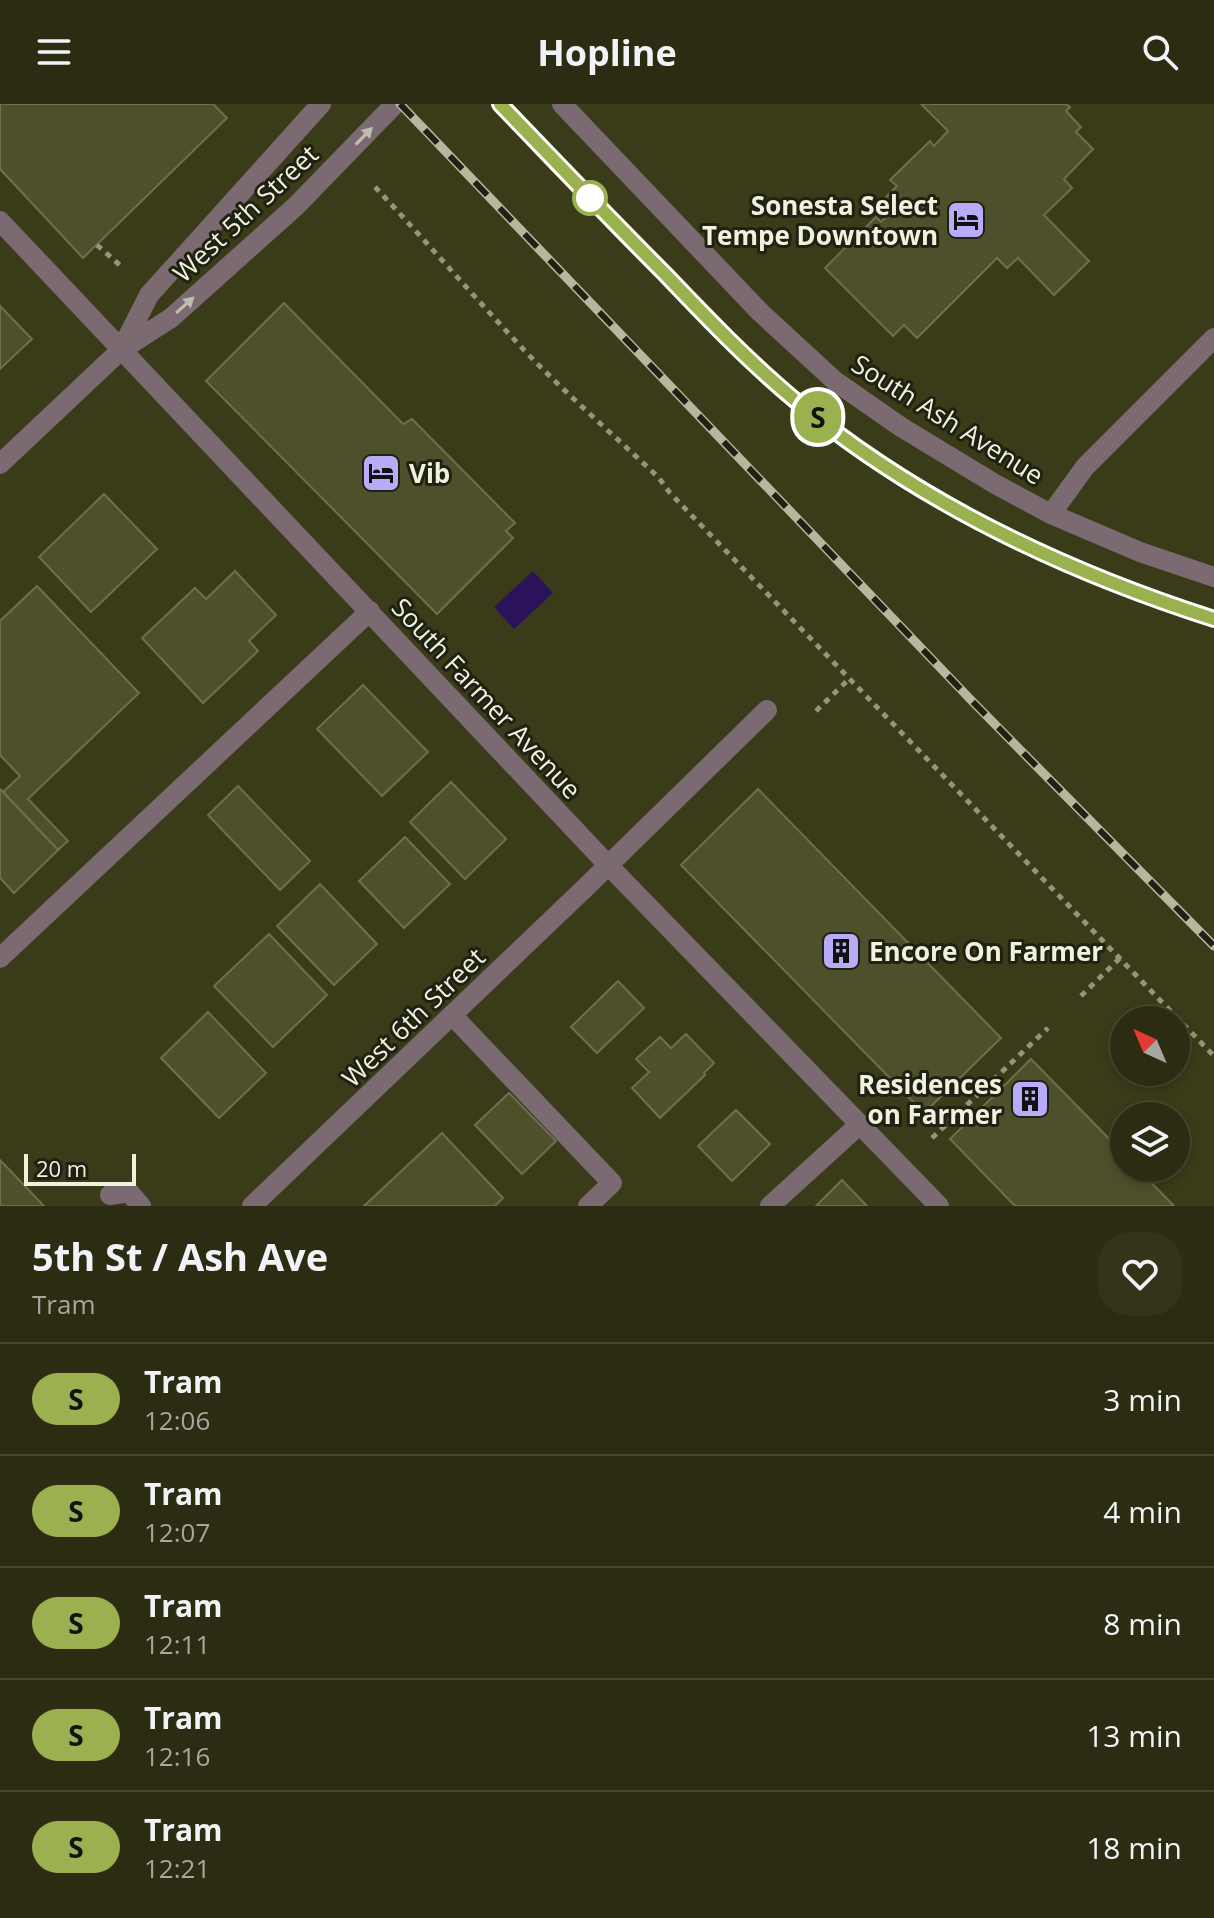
<!DOCTYPE html>
<style>
body{margin:0;font-family:"Open Sans",sans-serif;background:#34341b;color:#f1f3f6;height:100vh;display:flex;flex-direction:column;font-size:30px;white-space:nowrap}
*{box-sizing:border-box;margin:0}
p{font-size:26px;color:#a6a79f}
.icon{flex:none;width:44px;height:44px;fill:none;stroke:currentColor;stroke-width:2;stroke-linecap:round;stroke-linejoin:round}
.map{position:relative;height:1102px;overflow:hidden}
.drawer{display:flex;flex-direction:column;background:#2c2c12;flex:1}
.drawer>*{flex:none}
.badge{padding:0 16px;border-radius:26px;font-size:28px;line-height:52px}
.needle{width:52px;rotate:316deg}
.tools{position:absolute;left:1110px;top:902px;display:grid;gap:16px}
.tools a{display:grid;place-items:center;width:80px;height:80px;border-radius:50%;background:#2c2c12;box-shadow:0 4px 12px #0003,0 0 0 2px #484832;font-size:40px}
.scale{position:absolute;left:24px;bottom:20px;width:112px;box-sizing:border-box;padding-left:8px;border:4px solid #f0f2de;border-top:0;font-size:22px;line-height:28px;white-space:nowrap;color:#f0f2de;-webkit-text-stroke:6px #202112;paint-order:stroke}
.map>.badge{position:absolute;translate:-50% -50%;box-shadow:0 0 0 4px #fff}
.round{display:grid;place-items:center;flex:none;width:84px;height:84px;border-radius:32px;background:#34341b}
.overview{display:flex;align-items:center;justify-content:space-between;height:136px;padding:0 32px}
h1{font-size:38px;font-weight:700;line-height:60px}
ul{padding:0;list-style:none}
li{display:flex;align-items:center;gap:24px;height:112px;padding:0 32px;border-top:2px solid #484832}
li div{flex:1}
li b{display:block;font-size:30px}
li em{font-style:normal}
li .badge{min-width:88px;font-weight:700;text-align:center}
header{display:flex;justify-content:space-between;align-items:center;height:104px;padding:0 32px;background:#2c2c12;font-size:36px;font-weight:700}
.map>svg:first-child{display:block}
.water{fill:#2b135c}
.building{fill:#4e502c;stroke:#6e704b;stroke-width:2}
.lines{fill:none;stroke-linecap:round;stroke-linejoin:round}
.path{stroke:#949579;stroke-width:5;stroke-dasharray:6 6;stroke-linecap:butt}
.minor{stroke:#7b6a71;stroke-width:20}
.tram{stroke:#b5b79e;stroke-width:2}
.rail-casing{stroke:#b5b79e;stroke-width:9}
.rail{stroke:#202112;stroke-width:6;stroke-dasharray:18;stroke-linecap:butt}
.oneway{fill:#c1bcb2}
.line-casing{stroke:#fff;stroke-width:18}
.line{stroke:#9bb14f;stroke-width:12}
.stop-dot{fill:#fff;stroke:#9bb14f;stroke-width:4}
.labels{text-anchor:middle;dominant-baseline:central;stroke-width:6;stroke-linejoin:round;paint-order:stroke}
.poi-label{font-size:26px;font-weight:bold;fill:#f0f2de;stroke:#202112;text-anchor:end}
.street-label{font-size:26px;fill:#f0f2de;stroke:#202112}
</style>
<header><svg class="icon" aria-label="menu" viewBox="0 0 24 24"><path d="M4 6h16M4 12h16M4 18h16"/></svg>Hopline<svg class="icon" aria-label="search" viewBox="0 0 24 24"><circle cx="10" cy="10" r="6"/><path d="M15 15l6 6"/></svg></header>
<div class="map">
<svg width="1214" height="1102" viewBox="0 0 1214 1102">
<rect width="100%" height="100%" fill="#3a3b18"/>
<path class="water" d="M533,467l20,22 -39,36 -20,-22z"/>
<g class="building">
<path d="M0,0h213l14,14 -144,140 -83,-89z"/>
<path d="M921,0h145l4,3 -4,4 15,16 -5,5 17,17 -29,30 8,9 -28,27 45,46 -35,34 -36,-37 -11,10 -10,-10 -80,80 -13,-13 -11,11 -68,-68 51,-51 5,5 10,-10 -10,-10 16,-16 -7,-6 40,-39 4,5 14,-15z"/>
<path d="M284,199l119,121 9,-5 103,104 -9,8 7,7 -76,76 -231,-233z"/>
<path d="M0,202l32,33 -32,30z"/>
<path d="M104,390l53,55 -66,63 -52,-55z"/>
<path d="M235,467l41,44 -27,26 9,10 -55,52 -61,-65 53,-50 11,11z"/>
<path d="M37,482l102,107 -111,106 40,42 -10,9 -55,-58 17,-16 -20,-21v-134z"/>
<path d="M363,581l65,67 -46,44 -65,-67z"/>
<path d="M451,678l55,57 -41,40 -55,-57z"/>
<path d="M238,682l72,75 -30,29 -72,-75z"/>
<path d="M0,685l58,61 -44,43 -14,-15z"/>
<path d="M758,685l243,249 -77,75 -243,-248z"/>
<path d="M405,733l45,47 -46,44 -45,-47z"/>
<path d="M320,780l57,60 -43,41 -57,-59z"/>
<path d="M269,830l58,61 -54,52 -59,-61z"/>
<path d="M618,877l26,27 -47,45 -26,-26z"/>
<path d="M208,908l58,61 -47,45 -58,-60z"/>
<path d="M686,930l28,29 -10,10 1,2 -45,43 -28,-30 17,-16 -13,-13 24,-22 11,11z"/>
<path d="M1031,955l93,95v14h13l37,38h-159l-65,-67z"/>
<path d="M509,989l47,48 -34,33 -47,-49z"/>
<path d="M736,1006l34,34 -38,37 -34,-35z"/>
<path d="M442,1029l61,65 -8,8h-131z"/>
<path d="M0,1056l44,46h-44z"/>
<path d="M842,1076l25,26h-51z"/>
</g>
<g class="lines">
<g class="path">
<path d="M375,83c51,54 99,110 150,164 42,44 90,85 134,127l11,15 544,563"/>
<path d="M97,141l26,23"/>
<path d="M816,607l33,-32"/>
<path d="M1081,892l39,-38"/>
<path d="M932,1034l116,-110"/>
</g>
<g class="minor">
<path d="M562,0l198,208 75,69 66,46 94,57 56,30 89,38 74,25"/>
<path d="M0,117l609,645 330,340"/>
<path d="M121,246l28,-55 172,-191"/>
<path d="M0,360l121,-114 50,-32 125,-112 99,-102"/>
<path d="M1051,410l34,-47 129,-129"/>
<path d="M0,854l370,-347"/>
<path d="M452,911l160,168 -24,23"/>
<path d="M110,1091l19,-3 12,14"/>
<path d="M252,1102l334,-319 181,-177"/>
<path d="M770,1102l90,-82"/>
</g>
<path class="tram" d="M500,0c54,57 109,114 165,170 42,44 84,88 131,127 122,101 267,171 418,218"/>
<defs>
<path id="rail" d="M400,0l572,597 242,245"/>
</defs>
<use href="#rail" class="rail-casing"/>
<use href="#rail" class="rail"/>
</g>
<defs><path id="oneway-solid" d="M-6-.8H1V-3.2L6.5 0L1 3.2V.8H-6Z" transform="scale(2)"/></defs>
<g class="oneway">
<use href="#oneway-solid" transform="translate(364 32) rotate(-46)"/>
<use href="#oneway-solid" transform="translate(185 201) rotate(-42)"/>
</g>
<g class="lines">
<defs>
<path id="line" d="M500,0c55,57 109,114 165,170 42,44 84,88 131,127 122,101 268,170 418,218"/>
</defs>
<use href="#line" class="line-casing"/>
<use href="#line" class="line"/>
</g>
<defs>
<symbol id="hotel-square" viewBox="-11 -11 22 22"><rect x="-9" y="-9" width="18" height="18" rx="4" fill="#b8abf7" stroke="#202112"/><path d="M-6-4.5h1.5V1H6V5H4.5V3h-9V5H-6ZM-4 0a1.8 1.8 0 1 1 3.6 0ZM.5 0V-2.5h3Q6-2.5 6 0Z" fill="#111"/></symbol>
<symbol id="building-square" viewBox="-11 -11 22 22"><rect x="-9" y="-9" width="18" height="18" rx="4" fill="#b8abf7" stroke="#202112"/><path d="M-4-6H4V6H1V3H-1V6H-4ZM-2.5-4.3h1.7v1.8h-1.7ZM.8-4.3h1.7v1.8H.8ZM-2.5-1h1.7V.8h-1.7ZM.8-1h1.7V.8H.8Z" fill="#111"/></symbol>
</defs>
<g fill-rule="evenodd">
<use href="#hotel-square" x="944" y="94" width="44" height="44"/>
<use href="#hotel-square" x="359" y="347" width="44" height="44"/>
<use href="#building-square" x="819" y="825" width="44" height="44"/>
<use href="#building-square" x="1008" y="973" width="44" height="44"/>
</g>
<circle class="stop-dot" cx="590" cy="94" r="16"/>
<g class="labels">
<g class="poi-label">
<text x="938" y="101">Sonesta Select<tspan x="938" dy="30">Tempe Downtown</tspan></text>
<text x="409" y="369" text-anchor="start">Vib</text>
<text x="869" y="847" text-anchor="start">Encore On Farmer</text>
<text x="1002" y="980">Residences<tspan x="1002" dy="30">on Farmer</tspan></text>
</g>
<g class="street-label">
<text transform="translate(245 109) rotate(-43)">West 5th Street</text>
<text transform="translate(948 315) rotate(32)">South Ash Avenue</text>
<text transform="translate(487 594) rotate(47)">South Farmer Avenue</text>
<text transform="translate(413 913) rotate(-44)">West 6th Street</text>
</g>
</g>
</svg>
<div class="tools">
<a><svg class="needle" viewBox="-14 -14 28 28"><path d="M0-13l5 13h-10z" fill="#e53935"/><path d="M0 13l5-13h-10z" fill="#a6a79f"/></svg></a>
<a><svg class="icon" aria-label="layers" viewBox="0 0 24 24"><path d="M12 4l9 5-9 5-9-5zM3 14l9 5 9-5"/></svg></a>
</div>
<div class="scale">20 m</div>
<b class="badge" style="left:818px;top:313px;background:#9bb14f;color:#111">S</b>
</div>
<section class="drawer">
<div class="overview"><div><h1>5th St / Ash Ave</h1><p>Tram</p></div><a class="round"><svg class="icon" aria-label="heart" viewBox="0 0 24 24"><path d="M12 20l-8-8c-3-5 5-10 8-4 3-6 11-1 8 4z"/></svg></a></div>
<ul>
<li><span class="badge" style="background:#9bb14f;color:#111">S</span><div><b>Tram</b><p>12:06</p></div><em>3 min</em></li>
<li><span class="badge" style="background:#9bb14f;color:#111">S</span><div><b>Tram</b><p>12:07</p></div><em>4 min</em></li>
<li><span class="badge" style="background:#9bb14f;color:#111">S</span><div><b>Tram</b><p>12:11</p></div><em>8 min</em></li>
<li><span class="badge" style="background:#9bb14f;color:#111">S</span><div><b>Tram</b><p>12:16</p></div><em>13 min</em></li>
<li><span class="badge" style="background:#9bb14f;color:#111">S</span><div><b>Tram</b><p>12:21</p></div><em>18 min</em></li>
</ul>
</section>
